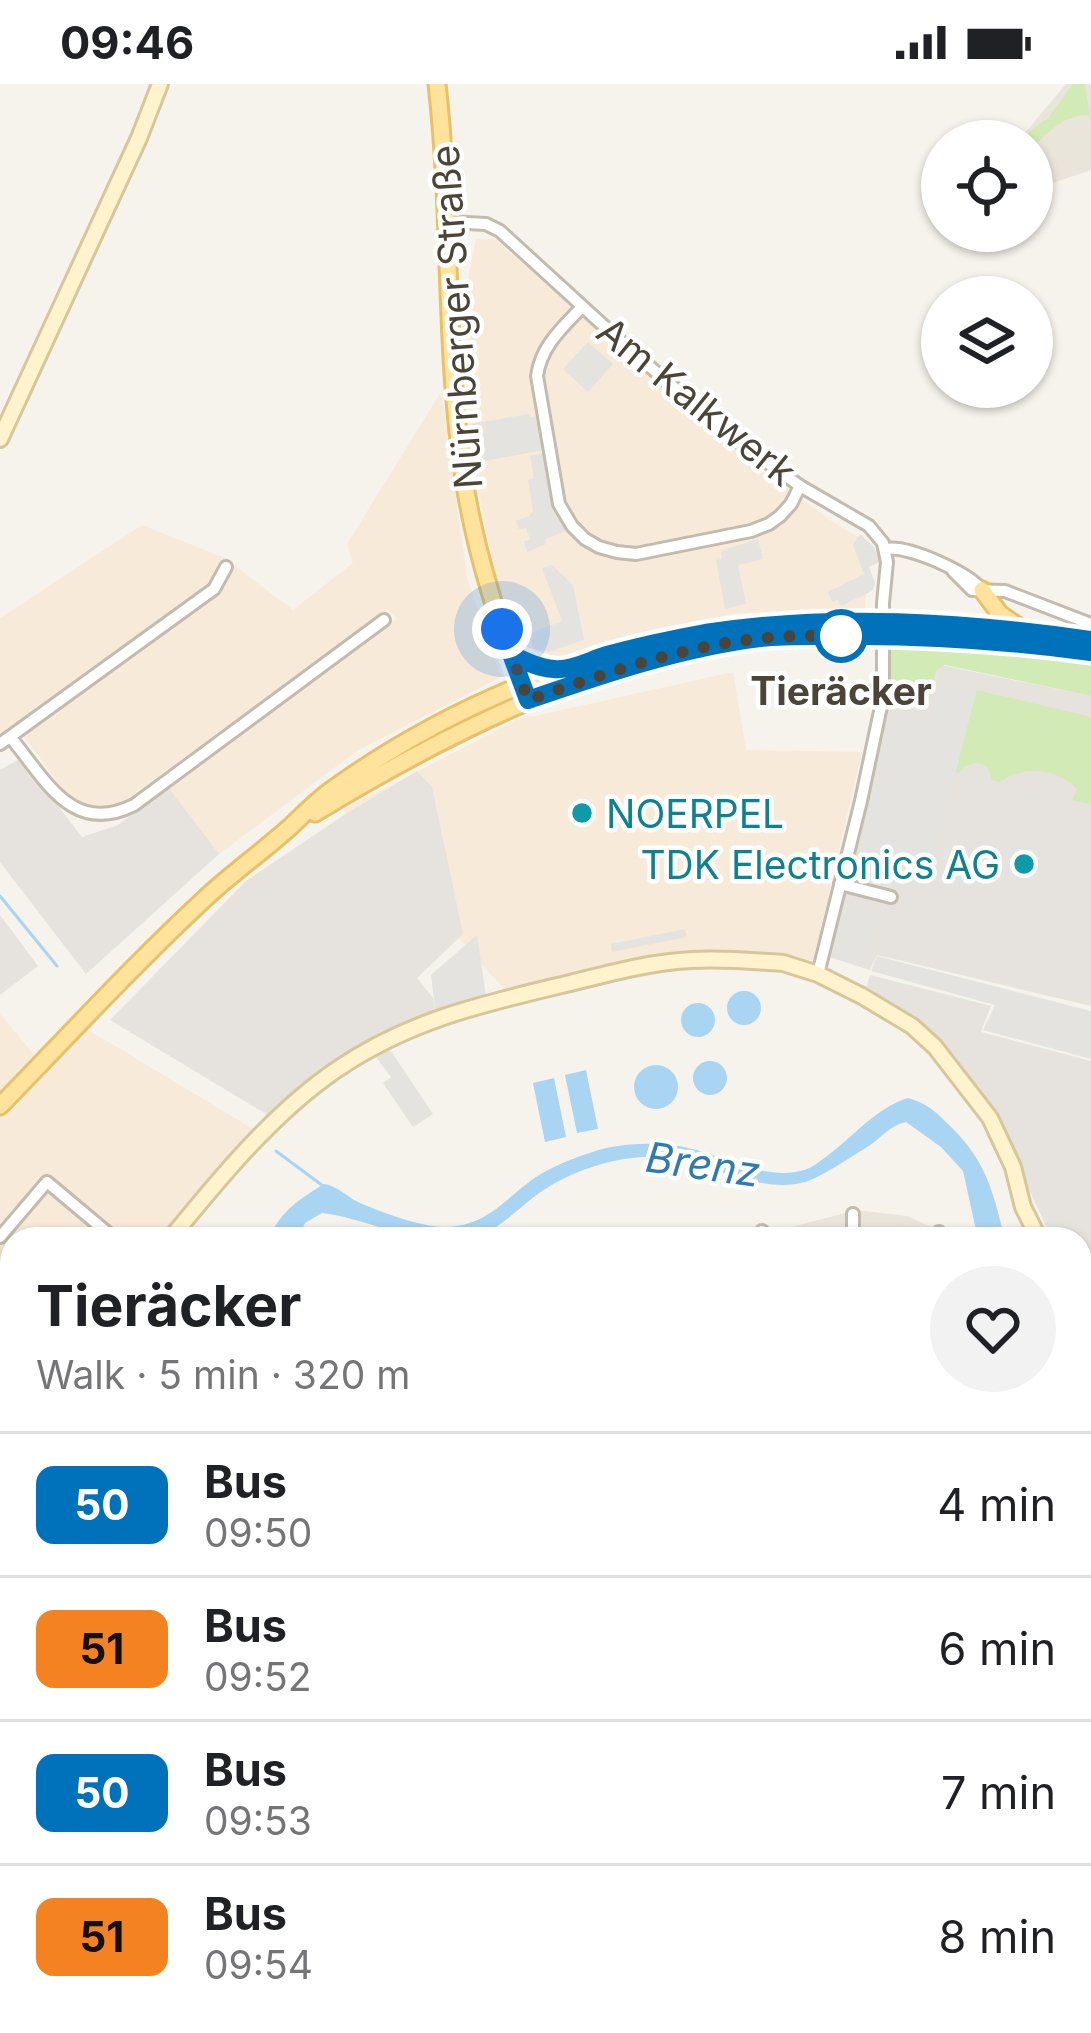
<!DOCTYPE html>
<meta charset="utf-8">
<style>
body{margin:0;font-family:Inter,sans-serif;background:#f2f2f2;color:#202124;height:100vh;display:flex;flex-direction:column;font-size:45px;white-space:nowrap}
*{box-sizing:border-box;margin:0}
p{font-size:39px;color:#757577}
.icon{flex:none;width:66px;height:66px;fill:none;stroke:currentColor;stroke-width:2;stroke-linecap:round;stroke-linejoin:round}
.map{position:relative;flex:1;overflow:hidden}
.panel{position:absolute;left:0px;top:1143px;width:1092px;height:807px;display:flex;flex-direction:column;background:#fff;border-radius:36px 36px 0 0;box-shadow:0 3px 9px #0004}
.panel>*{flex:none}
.badge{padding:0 24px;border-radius:18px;font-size:42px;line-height:78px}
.tools{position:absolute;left:921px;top:36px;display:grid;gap:24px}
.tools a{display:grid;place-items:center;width:132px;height:132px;border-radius:50%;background:#fff;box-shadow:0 3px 9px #0004;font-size:60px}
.you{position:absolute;width:60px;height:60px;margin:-30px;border:9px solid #fff;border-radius:50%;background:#1a73e8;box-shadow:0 0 0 18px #1a73e833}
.map>.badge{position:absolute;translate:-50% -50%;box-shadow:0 0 0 6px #fff}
.round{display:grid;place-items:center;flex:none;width:126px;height:126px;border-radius:63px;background:#f2f2f2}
.summary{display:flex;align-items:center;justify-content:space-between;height:204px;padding:0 36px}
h1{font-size:57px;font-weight:700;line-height:90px}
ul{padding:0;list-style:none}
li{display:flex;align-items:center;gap:36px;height:144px;padding:0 36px;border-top:3px solid #e0e0e0}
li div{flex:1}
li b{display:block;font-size:45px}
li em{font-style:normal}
li .badge{min-width:132px;font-weight:700;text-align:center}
.status{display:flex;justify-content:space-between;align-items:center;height:84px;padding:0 60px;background:#fff;direction:ltr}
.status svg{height:33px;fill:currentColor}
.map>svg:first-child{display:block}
.residential{fill:#eae5da}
.commercial{fill:#f7ead8}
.industrial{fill:#e6e2dd}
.green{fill:#d2eab5}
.parking{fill:#e5e3e0}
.water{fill:#a9d4f2}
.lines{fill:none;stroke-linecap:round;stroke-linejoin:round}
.stream{stroke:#a9d4f2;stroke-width:3}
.street-casing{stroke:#c2bbae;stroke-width:16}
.secondary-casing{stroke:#d6c79b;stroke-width:20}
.primary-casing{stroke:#e6c16a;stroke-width:21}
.street{stroke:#fff;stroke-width:10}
.secondary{stroke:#fff3cd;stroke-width:14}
.primary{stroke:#ffe39c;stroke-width:15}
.rail{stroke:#9a9a9a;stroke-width:3;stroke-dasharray:15 15;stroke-linecap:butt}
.primary-bridge-casing{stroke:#e6c16a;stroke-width:21;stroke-linecap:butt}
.primary-bridge{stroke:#ffe39c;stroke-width:15}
.line-casing{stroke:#fff;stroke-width:27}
.line{stroke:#0072bc;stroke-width:18}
.walk{stroke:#4b4439;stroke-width:12;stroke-dasharray:0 21.6}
.stop-dot{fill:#fff;stroke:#0072bc;stroke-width:6}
.culture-dot{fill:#0f9aa8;stroke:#fff;stroke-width:4.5}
.labels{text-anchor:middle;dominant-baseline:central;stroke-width:9;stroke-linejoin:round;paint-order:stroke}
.street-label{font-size:39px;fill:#4b4439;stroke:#fff}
.stop-label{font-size:39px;font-weight:bold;fill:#4b4439;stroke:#fff}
.culture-label{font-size:39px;fill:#0d838f;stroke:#fff;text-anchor:start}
.water-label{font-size:42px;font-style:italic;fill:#2e7ab2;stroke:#fff}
</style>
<div class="status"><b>09:46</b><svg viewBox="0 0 49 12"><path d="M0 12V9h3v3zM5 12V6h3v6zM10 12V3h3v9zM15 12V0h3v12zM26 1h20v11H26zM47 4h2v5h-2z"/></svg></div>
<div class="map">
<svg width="1091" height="1949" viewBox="0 0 1091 1949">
<rect width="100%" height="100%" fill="#f6f3ec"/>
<g class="residential">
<path d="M1066,0h24l1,4v82l-59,20v-49h-14z"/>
<path d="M857,1126l50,6 51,23h-213z"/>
<path d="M1080,1260l11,5v59l-11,9z"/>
<path d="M1091,1387v237l-11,2v-238z"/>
<path d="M12,1433v125l-12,5v-117z"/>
<path d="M12,1585v139l-9,-12 -3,1v-122z"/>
<path d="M162,1938h273l-2,11h-271z"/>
<path d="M625,1938h111l5,11h-114z"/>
</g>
<g class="commercial">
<path d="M476,155h19l232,205 103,76 38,23 -3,70h-127l-105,21 -98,31 -39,-85 -26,-132 -9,-135z"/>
<path d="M441,308l26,186 34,99 -144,74 -138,103 -51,-67 229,-169 -10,-9 -260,190 -17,8 -32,-4 -16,-15 -45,-61 -17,10v-119l142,-93 83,33 68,52 60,-47 -6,-19z"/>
<path d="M733,588l13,78 116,2 -49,209 -40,-9 -55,-1 -213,39 -162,-180 174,-90z"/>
<path d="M0,930l34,41 -34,36z"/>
<path d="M82,942l171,103 -94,110h-147v128l-12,2v-256z"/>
</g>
<g class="industrial">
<path d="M941,581l150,31v310l-214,-51 -7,15 -44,-14 58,-230 4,-33 40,10 9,-32z"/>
<path d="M21,674l61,79 36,-12 50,-38 51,67 -133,120 -86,-112v-92z"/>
<path d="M417,687l15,16 31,147 -46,44 16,20 2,15 -46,18 -56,33 -30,22 -32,31 -161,-97 136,-139 98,-66z"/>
<path d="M0,831l38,51 -38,29z"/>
<path d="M870,891l121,31 -10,26 110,29v213l-11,-6v-29h-28l-56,-121 -28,-42 -26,-31 -46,-37 -31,-17z"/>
</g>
<g class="green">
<path d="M1073,0h12l6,39 -3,-7c-22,-4 -41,18 -56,32v-7h-15l32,-24z"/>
<path d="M887,556l60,2 144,15v39l-146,-31 -8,5 -9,34 -40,-11z"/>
<path d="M977,606l114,27v87l-19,-4 5,-11c-19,-21 -53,-24 -77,-7l-8,-2 -5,-13 -10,-5 -12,4 -6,7 -4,-1z"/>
<path d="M1080,1641l11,9v299h-333l-6,-11h328z"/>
<path d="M12,1881v57h150v11h-162v-62z"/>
<path d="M435,1938h190l2,11h-194z"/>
</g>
<g class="parking">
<path d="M588,258l25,22 -25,28 -25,-23z"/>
<path d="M529,330l1,3 7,-1 6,34 -58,11 -11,-8 -3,-29z"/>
<path d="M543,369l9,46 14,32 -21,8 1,5 -19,8 -3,-10 6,-3 -4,-11 -7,1 -3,-8 13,-5 4,-5 -5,-31 6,-2 -4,-22z"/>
<path d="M860,450l14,13 6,15 -11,5 6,16 -3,8 -31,15 -3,-6 -6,2 -4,-10 36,-18 -11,-29z"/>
<path d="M758,455l5,20 -25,6 8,39 -21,5 -9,-49 6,-1 -1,-8z"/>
<path d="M552,481l21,20 11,55 -36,12 -14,-3 -5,-15 33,-13 -20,-53z"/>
<path d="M939,602l36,9 -45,181 -32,-9 -5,21 -42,-12 44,-161 34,10z"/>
<path d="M843,820l36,8 -15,54 -35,-11z"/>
<path d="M685,845l2,8 -75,15 -1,-8z"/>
<path d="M477,851l9,61 -50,20 -5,-41z"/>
<path d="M877,872l214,55v48l-108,-29 12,-25 -124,-34z"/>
<path d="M385,967h6l42,63 -20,13 -30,-44 8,-6 -15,-20z"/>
</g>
<g class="water">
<circle cx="744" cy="924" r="17"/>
<circle cx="698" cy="936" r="17"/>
<circle cx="710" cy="994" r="17"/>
<circle cx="656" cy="1003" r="22"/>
<path d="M586,986l12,59 -21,4 -12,-58z"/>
<path d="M554,994l12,59 -21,5 -12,-59z"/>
<path d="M908,1014c18,5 26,12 39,25 39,37 45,65 58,116h-27l-15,-68 -22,-24 -35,-25c-17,4 -24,15 -37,24 -15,9 -49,32 -64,36 -50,14 -107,-27 -160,-25 -33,1 -68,13 -95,29 -26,15 -47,43 -76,51 -51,14 -102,-18 -152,-24l-17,10 -7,16h-29c11,-28 31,-40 55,-55 13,2 21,11 32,17 21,10 65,26 88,26 49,-1 64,-35 102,-56 17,-9 41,-18 60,-23 25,-5 57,-6 82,0 36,7 79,34 116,22 8,-2 16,-9 23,-14 27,-20 49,-48 81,-58z"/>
</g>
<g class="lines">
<g class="stream">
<path d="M0,812l57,70"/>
<path d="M276,1067l47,35"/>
</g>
<defs>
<g id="street">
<path d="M448,138l38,2 14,7 128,117 104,89 68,49 69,40 14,17 4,19 -4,41v94l-22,104 -43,173"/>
<path d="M582,223c-20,21 -41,39 -45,69l22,128 13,22 13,13 14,8 18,5 19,2 115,-23 18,-7 11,-8 11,-12 9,-18"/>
<path d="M886,465c22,-4 82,23 96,41"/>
<path d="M953,487l19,19 33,1 86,33"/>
<path d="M11,654c35,42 61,98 123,67l250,-185"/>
<path d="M0,660l214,-155 12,-22"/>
<path d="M840,800l51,13"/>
<path d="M762,1147v8"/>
<path d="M0,1153l47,-55 68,57"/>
<path d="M853,1155v-25"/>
<path d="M938,1155l1,-7"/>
<path d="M1080,1340l11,-7"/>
<path d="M0,1473l12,16"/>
<path d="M1080,1490l11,-4"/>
<path d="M0,1567l12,-6"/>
<path d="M698,1938l6,11"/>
<path d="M206,1949v-11"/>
<path d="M308,1949v-11"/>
<path d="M377,1949l2,-11"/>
<path d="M661,1949l13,-11"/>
</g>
<g id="secondary">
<path d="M0,355l139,-301 21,-54"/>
<path d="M170,1155c49,-60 102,-125 166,-169 73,-50 146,-66 230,-86 41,-10 83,-22 126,-24 30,-2 61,1 91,3l35,11 44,22 50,30 23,21 55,71 23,49 10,40 16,32"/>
<path d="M1080,1193l11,4"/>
<path d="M0,1296l12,-2"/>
<path d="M1080,1379h11"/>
<path d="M0,1668l12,-6"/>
<path d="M746,1938l6,11"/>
</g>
<g id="primary">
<path d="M437,0c15,131 7,265 27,395 12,77 36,149 64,221"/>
<path d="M982,506l18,24 23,16"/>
<path d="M904,539l122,8 65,9"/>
<path d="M903,552l84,4 104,12"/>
<path d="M511,570l16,9 29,7"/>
<path d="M315,729c139,-84 280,-155 443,-174 37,-5 74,-3 111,-4"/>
<path d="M0,1022c70,-72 138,-146 212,-214 25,-22 52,-42 77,-64 14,-13 26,-26 41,-37 118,-85 258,-143 402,-162 46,-6 92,-5 137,-6"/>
</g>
</defs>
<use href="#street" class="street-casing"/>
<use href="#secondary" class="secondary-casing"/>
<use href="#primary" class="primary-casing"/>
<use href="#street" class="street"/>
<use href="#secondary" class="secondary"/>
<use href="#primary" class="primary"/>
<g class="rail">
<path d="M1080,1366h11"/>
<path d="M0,1586l12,-5"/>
</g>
<defs>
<g id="primary-bridge">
<path d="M869,539h35"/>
<path d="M869,551l34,1"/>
</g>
</defs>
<use href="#primary-bridge" class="primary-bridge-casing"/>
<use href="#primary-bridge" class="primary-bridge"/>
</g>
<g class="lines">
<defs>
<path id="line" d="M1091,556c-127,-18 -259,-27 -386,-7 -33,6 -66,13 -98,22 -17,5 -37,16 -53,14 -16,-1 -30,-8 -43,-15l17,46c76,-26 152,-52 232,-62 27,-3 55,-2 83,-2 83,-1 165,5 248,16"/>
</defs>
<use href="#line" class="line-casing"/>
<use href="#line" class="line"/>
<path class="walk" d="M502,545l26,71c77,-26 156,-55 237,-62 26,-3 51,-2 76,-2"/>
</g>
<circle class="stop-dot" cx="841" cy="552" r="24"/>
<g class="culture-dot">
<circle cx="582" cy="729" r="12"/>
<circle cx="1024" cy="780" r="12"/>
</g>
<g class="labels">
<g class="street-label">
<text transform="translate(456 233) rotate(-94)">Nürnberger Straße</text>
<text transform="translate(697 317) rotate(39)">Am Kalkwerk</text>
</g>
<g class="stop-label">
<text x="841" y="606">Tieräcker</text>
</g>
<g class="culture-label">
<text x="606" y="729">NOERPEL</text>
<text x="1000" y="780" text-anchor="end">TDK Electronics AG</text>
</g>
<g class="water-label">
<text transform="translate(703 1080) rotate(8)">Brenz</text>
</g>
</g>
</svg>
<div class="tools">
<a><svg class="icon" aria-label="locate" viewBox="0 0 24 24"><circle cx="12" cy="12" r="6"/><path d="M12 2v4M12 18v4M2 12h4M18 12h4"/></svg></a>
<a><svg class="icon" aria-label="layers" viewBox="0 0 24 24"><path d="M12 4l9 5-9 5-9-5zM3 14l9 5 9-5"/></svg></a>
</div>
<div class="you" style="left:502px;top:545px"></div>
<section class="panel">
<div class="summary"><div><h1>Tieräcker</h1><p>Walk · 5 min · 320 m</p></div><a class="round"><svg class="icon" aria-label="heart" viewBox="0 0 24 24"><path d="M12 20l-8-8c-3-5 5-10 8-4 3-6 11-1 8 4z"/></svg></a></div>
<ul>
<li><span class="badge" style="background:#0072bc;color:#fff">50</span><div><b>Bus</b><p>09:50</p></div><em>4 min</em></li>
<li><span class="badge" style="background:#f58220;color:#111">51</span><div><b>Bus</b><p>09:52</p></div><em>6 min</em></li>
<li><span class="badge" style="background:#0072bc;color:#fff">50</span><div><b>Bus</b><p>09:53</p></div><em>7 min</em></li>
<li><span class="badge" style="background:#f58220;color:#111">51</span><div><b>Bus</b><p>09:54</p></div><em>8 min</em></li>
</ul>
</section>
</div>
